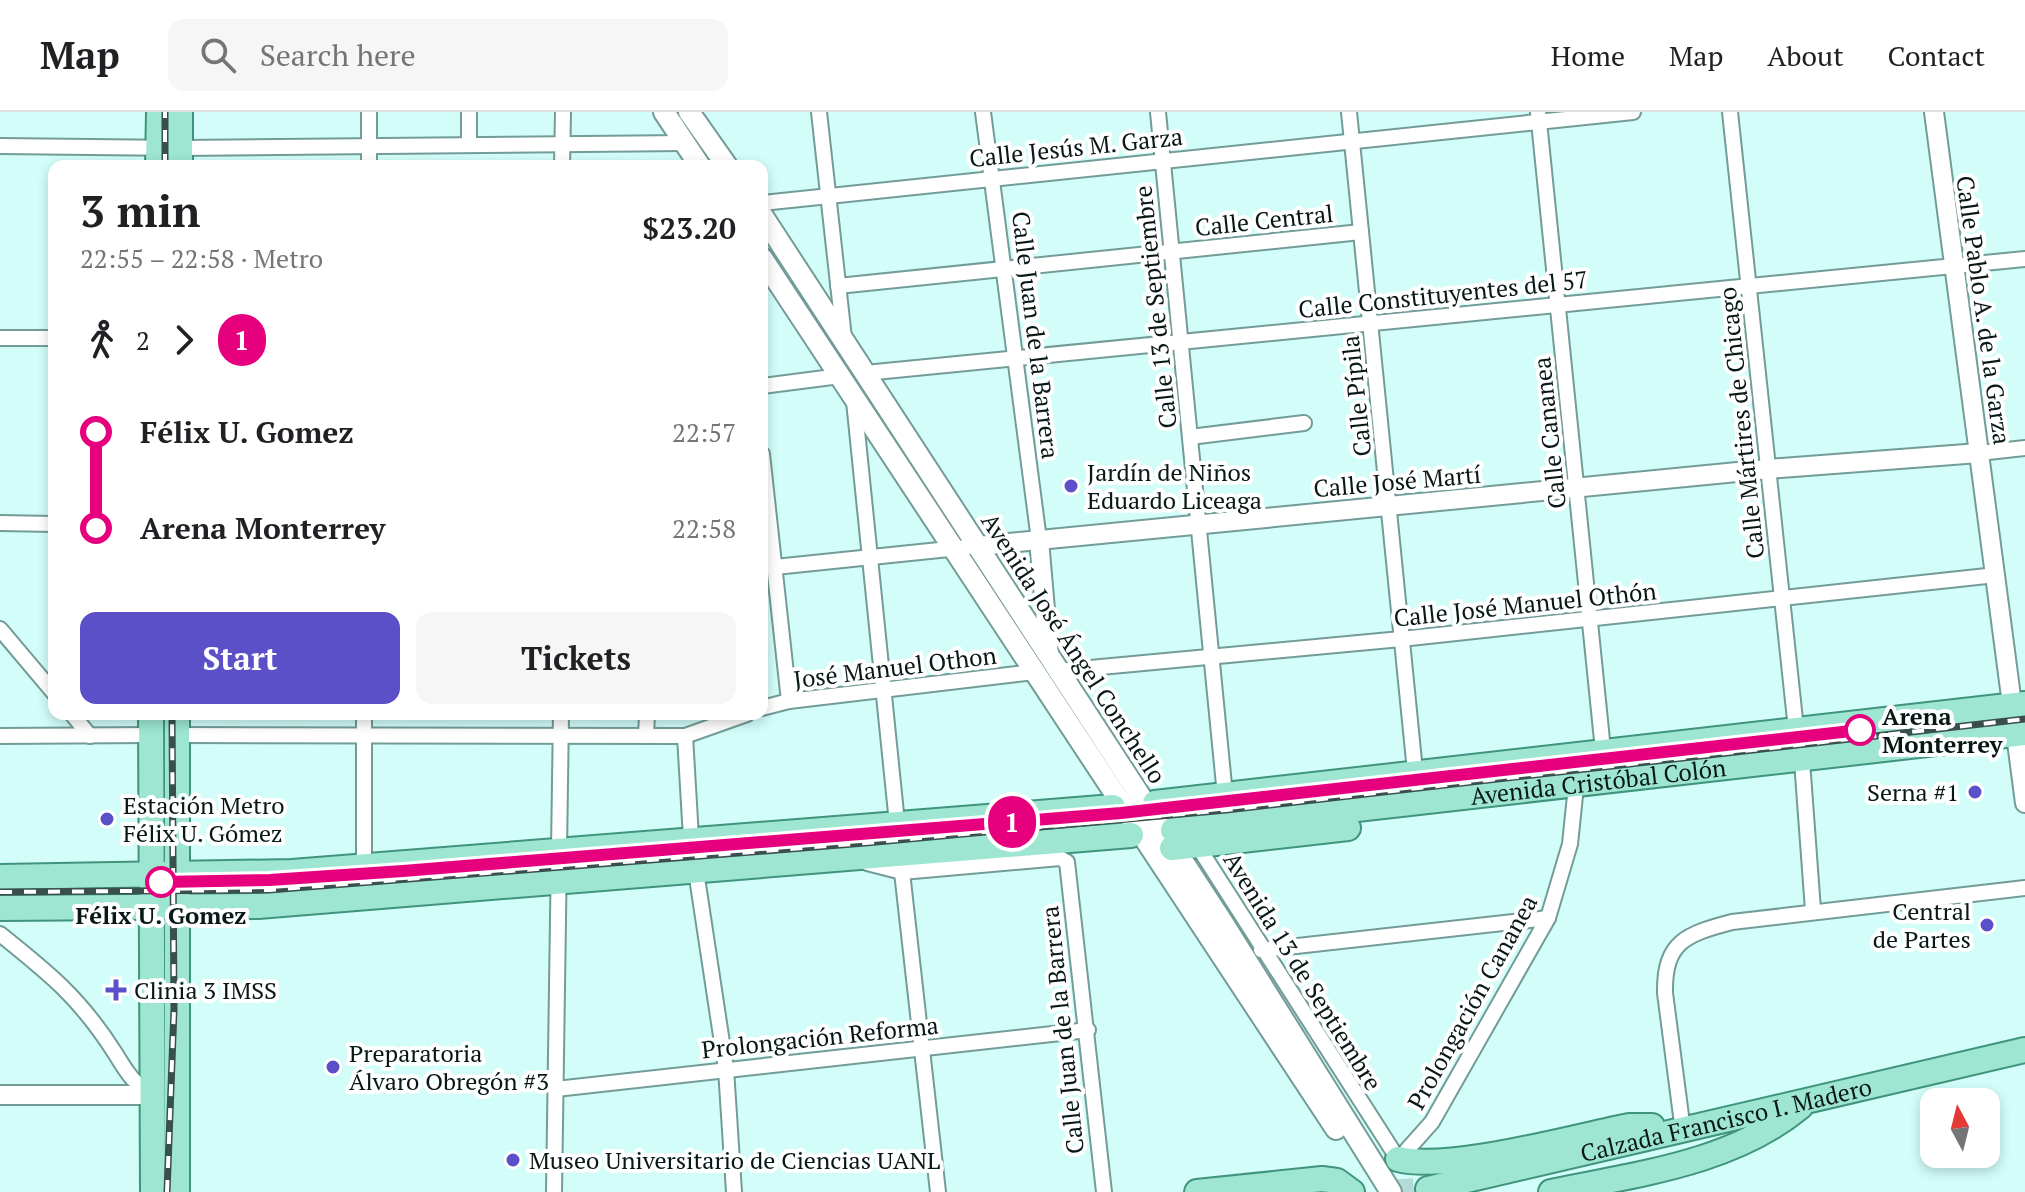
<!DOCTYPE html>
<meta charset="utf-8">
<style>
body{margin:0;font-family:"PT Serif",serif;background:#f6f6f6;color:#202124;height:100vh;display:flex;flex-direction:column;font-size:30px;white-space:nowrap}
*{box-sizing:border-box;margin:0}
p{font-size:26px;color:#757577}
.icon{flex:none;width:44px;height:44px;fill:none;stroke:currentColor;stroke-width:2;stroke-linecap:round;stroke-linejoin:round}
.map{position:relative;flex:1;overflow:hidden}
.panel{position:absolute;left:48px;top:48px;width:720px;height:560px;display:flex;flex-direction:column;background:#fff;border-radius:16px;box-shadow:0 4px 12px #0003}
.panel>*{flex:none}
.badge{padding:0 16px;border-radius:26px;font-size:28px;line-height:52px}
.needle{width:52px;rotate:353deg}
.tools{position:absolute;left:1920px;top:976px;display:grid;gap:16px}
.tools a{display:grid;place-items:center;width:80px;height:80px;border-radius:16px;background:#fff;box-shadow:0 4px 12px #0003;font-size:40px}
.map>.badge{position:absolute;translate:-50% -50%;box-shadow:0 0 0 4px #fff}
.legs{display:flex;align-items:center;gap:12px;height:88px;padding:0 32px;font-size:26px}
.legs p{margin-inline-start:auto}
.summary{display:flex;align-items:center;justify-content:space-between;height:136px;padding:0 32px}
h1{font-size:44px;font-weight:700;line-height:60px}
.action{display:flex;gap:16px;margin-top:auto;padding:16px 32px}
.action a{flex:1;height:92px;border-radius:16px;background:#5c50c9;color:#fff;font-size:32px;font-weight:700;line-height:92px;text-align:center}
.action a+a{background:#f6f6f6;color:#202124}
ul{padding:0 32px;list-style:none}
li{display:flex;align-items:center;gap:28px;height:96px;font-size:30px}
li i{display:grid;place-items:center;width:12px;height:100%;margin:0 10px;background:currentColor}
li i::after{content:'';width:20px;height:20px;margin:-10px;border:6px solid;border-radius:50%;background:#fff}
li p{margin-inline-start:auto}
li:first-child i{background:linear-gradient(#0000 50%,currentColor 0)}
li:last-child i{background:linear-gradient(currentColor 50%,#0000 0)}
header{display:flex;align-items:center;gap:48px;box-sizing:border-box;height:112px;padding:0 40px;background:#fff;border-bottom:2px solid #e0e0e0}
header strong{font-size:38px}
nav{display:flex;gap:44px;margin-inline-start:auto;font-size:28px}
.search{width:560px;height:72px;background:#f6f6f6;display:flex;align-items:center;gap:20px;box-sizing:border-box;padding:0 28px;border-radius:16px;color:#757577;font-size:30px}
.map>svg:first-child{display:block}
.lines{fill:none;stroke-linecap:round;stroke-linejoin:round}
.primary-tunnel{stroke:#b4dbd7;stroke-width:24;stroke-dasharray:24 12;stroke-linecap:butt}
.minor-casing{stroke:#739c98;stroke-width:18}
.tertiary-casing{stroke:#739c98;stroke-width:22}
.secondary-casing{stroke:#739c98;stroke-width:24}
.primary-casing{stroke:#40947d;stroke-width:28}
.minor{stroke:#fff;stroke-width:14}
.tertiary{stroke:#fff;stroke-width:18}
.secondary{stroke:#fff;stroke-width:20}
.primary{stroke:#9ee6d2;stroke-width:24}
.rail-casing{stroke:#384f4d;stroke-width:7}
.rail{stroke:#fff;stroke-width:4;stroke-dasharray:12;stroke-linecap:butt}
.line-1-casing{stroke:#fff;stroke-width:18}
.line-1{stroke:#e6007e;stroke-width:12}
.poi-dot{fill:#5c50c9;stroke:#fff;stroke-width:3}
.stop-1-dot{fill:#fff;stroke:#e6007e;stroke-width:4}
.labels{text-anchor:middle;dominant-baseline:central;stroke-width:8;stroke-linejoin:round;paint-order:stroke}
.street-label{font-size:24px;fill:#081817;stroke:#fff}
.poi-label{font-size:24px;fill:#081817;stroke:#fff;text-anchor:start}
.stop-label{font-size:24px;font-weight:bold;fill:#081817;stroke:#fff;text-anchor:start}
</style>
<header>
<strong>Map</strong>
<div class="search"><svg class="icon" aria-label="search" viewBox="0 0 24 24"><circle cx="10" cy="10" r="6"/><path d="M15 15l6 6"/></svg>Search here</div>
<nav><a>Home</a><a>Map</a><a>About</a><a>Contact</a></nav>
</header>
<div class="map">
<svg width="2025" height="1080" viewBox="0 0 2025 1080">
<rect width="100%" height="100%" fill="#d2fdf9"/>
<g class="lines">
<path class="primary-tunnel" d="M1390,1080l38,-3"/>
<defs>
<g id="minor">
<path d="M469,0v31"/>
<path d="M819,0l25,226"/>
<path d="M983,0l56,428"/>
<path d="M1158,0l66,673"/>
<path d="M1349,0l66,659"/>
<path d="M1538,0l65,638"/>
<path d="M1730,0l66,617"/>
<path d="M0,34l180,2 505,-5"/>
<path d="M369,54v-54"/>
<path d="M562,54l1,-54"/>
<path d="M762,91l871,-91"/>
<path d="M838,174l523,-54"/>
<path d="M0,226h54"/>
<path d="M865,261l1160,-114"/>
<path d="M762,274l78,-10"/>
<path d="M854,289l43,422"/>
<path d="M1190,325l114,-14"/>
<path d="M1979,341l46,-5"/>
<path d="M762,342l27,247"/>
<path d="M0,411l54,1"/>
<path d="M775,455l203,-21"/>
<path d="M0,517l54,64"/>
<path d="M1058,559l343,-32 595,-64"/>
<path d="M762,596l27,-7 245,-29"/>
<path d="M72,602l18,22"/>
<path d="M177,623l508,1 62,-22"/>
<path d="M0,624l151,-1"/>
<path d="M646,624l1,-22"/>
<path d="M685,624l6,102 35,231 8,123"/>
<path d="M1802,649l11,149"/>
<path d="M1197,733l201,314"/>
<path d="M867,751l35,9 158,-14 7,4 37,330"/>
<path d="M364,755v-153"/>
<path d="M902,760l36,320"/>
<path d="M0,822c50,40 80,64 115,119 10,16 18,32 37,39"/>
<path d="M1261,838l287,-32"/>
<path d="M556,977l532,-59"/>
<path d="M1683,1019l-18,-138c-1,-52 22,-59 67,-71l293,-34"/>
<path d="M1399,1047l33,-37 116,-204 22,-74 6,-58"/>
<path d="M554,1080l7,-478"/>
</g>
<g id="tertiary">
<path d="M1934,0l91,691"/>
<path d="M1039,428l10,116"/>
<path d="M978,434l790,-77 211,-16"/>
<path d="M0,983h152"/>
</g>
<g id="secondary">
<path d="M664,0l36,54"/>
<path d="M689,0l38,54"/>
<path d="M762,103l461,708 168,269"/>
<path d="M762,146l574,871"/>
</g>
<g id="primary">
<path d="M158,54l1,-54"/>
<path d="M180,54v-54"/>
<path d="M151,602l2,478"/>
<path d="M1155,691l870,-99"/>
<path id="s1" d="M1173,718l852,-97"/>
<path d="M1172,736l176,-20"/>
<path d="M0,765l292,-5 821,-65"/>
<path d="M0,796l258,-2 873,-71"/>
<path d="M1398,1047c51,13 175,-22 231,-33h23"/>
<path id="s2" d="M1428,1077l597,-139"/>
<path d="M177,1080v-478"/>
<path d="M1197,1080l125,-13 15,2 15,11"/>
<path d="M1551,1080c85,-18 180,-28 249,-85"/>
</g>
</defs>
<use href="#minor" class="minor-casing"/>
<use href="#tertiary" class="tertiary-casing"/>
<use href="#secondary" class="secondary-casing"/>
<use href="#primary" class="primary-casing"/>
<use href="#minor" class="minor"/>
<use href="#tertiary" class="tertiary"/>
<use href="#secondary" class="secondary"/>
<use href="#primary" class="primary"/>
<defs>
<g id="rail">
<path d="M165,54v-54"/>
<path d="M0,780l269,-2 596,-47 361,-33 799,-91"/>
<path d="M167,1080l7,-183 -2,-295"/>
</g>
</defs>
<use href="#rail" class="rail-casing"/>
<use href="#rail" class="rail"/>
</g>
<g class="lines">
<defs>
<path id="line-1" d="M161,770l109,-2 133,-9 718,-58 739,-83"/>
</defs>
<use href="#line-1" class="line-1-casing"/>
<use href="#line-1" class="line-1"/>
</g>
<g class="poi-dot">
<circle cx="1071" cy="374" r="8"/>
<circle cx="1975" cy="680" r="8"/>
<circle cx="107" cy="707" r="8"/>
<circle cx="1987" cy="813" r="8"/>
<path d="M112 866h8v8h8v8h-8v8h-8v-8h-8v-8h8z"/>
<circle cx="333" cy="955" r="8"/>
<circle cx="513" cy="1048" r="8"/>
</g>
<g class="stop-1-dot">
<circle cx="1860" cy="618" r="14"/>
<circle cx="161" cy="770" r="14"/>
</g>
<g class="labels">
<g class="street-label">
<text transform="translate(1076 35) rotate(-6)">Calle Jesús M. Garza</text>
<text transform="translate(1264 108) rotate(-6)">Calle Central</text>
<text transform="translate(1443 182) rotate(-6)">Calle Constituyentes del 57</text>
<text transform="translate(1155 195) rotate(-96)">Calle 13 de Septiembre</text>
<text transform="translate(1984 198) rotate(82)">Calle Pablo A. de la Garza</text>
<text transform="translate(1036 223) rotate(83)">Calle Juan de la Barrera</text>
<text transform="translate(1356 284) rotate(-96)">Calle Pípila</text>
<text transform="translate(1741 311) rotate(-96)">Calle Mártires de Chicago</text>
<text transform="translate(1549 321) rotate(-96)">Calle Cananea</text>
<text transform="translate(1397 369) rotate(-5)">Calle José Martí</text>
<text transform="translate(1525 492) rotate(-6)">Calle José Manuel Othón</text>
<text transform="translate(1074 536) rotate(57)">Avenida José Ángel Conchello</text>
<text transform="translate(895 555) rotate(-7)">José Manuel Othon</text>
<text stroke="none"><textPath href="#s1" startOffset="428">Avenida Cristóbal Colón</textPath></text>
<text transform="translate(1303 859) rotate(58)">Avenida 13 de Septiembre</text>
<text transform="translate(1472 890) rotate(-61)">Prolongación Cananea</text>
<text transform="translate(1062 918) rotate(-96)">Calle Juan de la Barrera</text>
<text transform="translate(820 925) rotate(-6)">Prolongación Reforma</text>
<text stroke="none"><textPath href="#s2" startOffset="306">Calzada Francisco I. Madero</textPath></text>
</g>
<g class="poi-label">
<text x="1087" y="360">Jardín de Niños<tspan x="1087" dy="28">Eduardo Liceaga</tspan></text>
<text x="1959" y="680" text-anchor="end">Serna #1</text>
<text x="123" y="693">Estación Metro<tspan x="123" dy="28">Félix U. Gómez</tspan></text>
<text x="1971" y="799" text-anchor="end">Central<tspan x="1971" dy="28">de Partes</tspan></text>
<text x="134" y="878">Clinia 3 IMSS</text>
<text x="349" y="941">Preparatoria<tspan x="349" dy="28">Álvaro Obregón #3</tspan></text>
<text x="529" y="1048">Museo Universitario de Ciencias UANL</text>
</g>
<g class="stop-label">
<text x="1882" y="604">Arena<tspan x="1882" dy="28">Monterrey</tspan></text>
<text x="161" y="803" text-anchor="middle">Félix U. Gomez</text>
</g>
</g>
</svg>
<div class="tools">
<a><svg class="needle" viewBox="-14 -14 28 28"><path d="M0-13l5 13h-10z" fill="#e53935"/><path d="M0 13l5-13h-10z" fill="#757577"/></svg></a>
</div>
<b class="badge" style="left:1012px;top:710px;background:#e6007e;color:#fff">1</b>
<section class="panel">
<div class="summary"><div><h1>3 min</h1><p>22:55 – 22:58 · Metro</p></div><b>$23.20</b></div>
<div class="legs"><svg class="icon" aria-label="walk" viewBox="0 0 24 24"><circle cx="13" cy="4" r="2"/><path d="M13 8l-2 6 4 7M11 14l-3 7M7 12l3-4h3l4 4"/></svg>2<svg class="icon" aria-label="forward" viewBox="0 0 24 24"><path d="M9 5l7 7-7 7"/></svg><b class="badge" style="background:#e6007e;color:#fff">1</b></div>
<ul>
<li><i style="color:#e6007e"></i><b>Félix U. Gomez</b><p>22:57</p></li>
<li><i style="color:#e6007e"></i><b>Arena Monterrey</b><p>22:58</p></li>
</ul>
<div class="action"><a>Start</a><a>Tickets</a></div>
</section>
</div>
